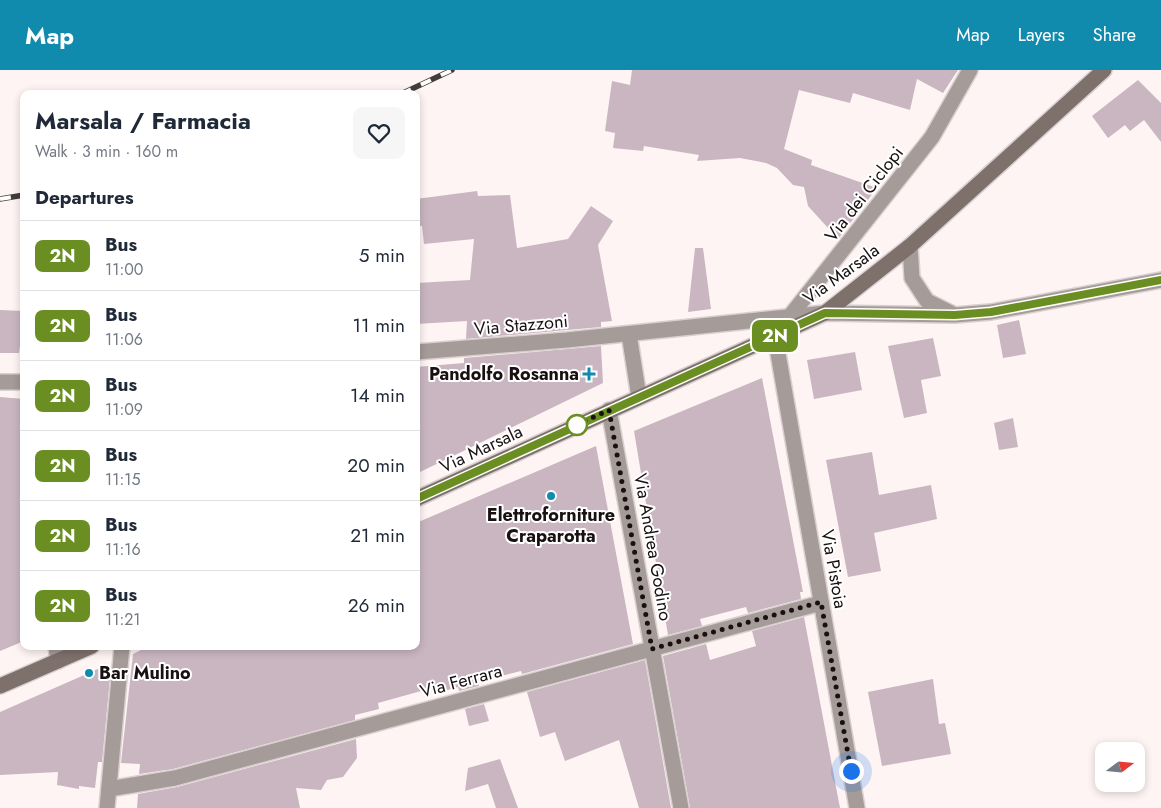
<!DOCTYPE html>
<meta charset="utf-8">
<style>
body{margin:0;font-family:Jost,sans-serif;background:#f6f6f7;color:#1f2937;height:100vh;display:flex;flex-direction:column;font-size:19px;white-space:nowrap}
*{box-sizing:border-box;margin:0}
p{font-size:16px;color:#747a83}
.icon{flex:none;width:28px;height:28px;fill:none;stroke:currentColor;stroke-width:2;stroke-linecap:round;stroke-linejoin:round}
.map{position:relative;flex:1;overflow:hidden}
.panel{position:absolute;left:20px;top:20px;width:400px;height:560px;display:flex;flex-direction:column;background:#fff;border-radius:10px;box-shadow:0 2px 8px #0003}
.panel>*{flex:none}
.badge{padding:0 10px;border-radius:8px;font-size:18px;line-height:32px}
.needle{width:32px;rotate:74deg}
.buttons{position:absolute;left:1095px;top:672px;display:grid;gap:10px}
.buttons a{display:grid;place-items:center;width:50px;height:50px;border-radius:10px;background:#fff;box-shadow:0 2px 8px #0003;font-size:25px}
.you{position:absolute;width:25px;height:25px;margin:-12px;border:4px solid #fff;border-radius:50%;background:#1a73e8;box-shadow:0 0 0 8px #1a73e833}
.map>.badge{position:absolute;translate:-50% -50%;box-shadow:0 0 0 2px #fff}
h2{padding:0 15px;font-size:19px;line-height:45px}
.round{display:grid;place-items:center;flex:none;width:52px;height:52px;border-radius:10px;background:#f6f6f7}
.headline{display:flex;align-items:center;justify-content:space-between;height:85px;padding:0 15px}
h1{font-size:24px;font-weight:700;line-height:38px}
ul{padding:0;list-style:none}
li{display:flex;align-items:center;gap:15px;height:70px;padding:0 15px;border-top:1px solid #e0e1e3}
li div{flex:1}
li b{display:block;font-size:19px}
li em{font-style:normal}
li .badge{min-width:55px;font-weight:700;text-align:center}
header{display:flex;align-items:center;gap:30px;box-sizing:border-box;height:70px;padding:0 25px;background:#118bad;color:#fff}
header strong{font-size:24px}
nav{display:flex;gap:28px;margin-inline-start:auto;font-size:18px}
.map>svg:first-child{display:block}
.building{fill:#cab6c1}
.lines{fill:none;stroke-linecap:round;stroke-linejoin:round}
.street-casing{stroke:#d9d0d0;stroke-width:18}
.secondary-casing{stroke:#d9d0d0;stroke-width:18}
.street{stroke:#a59b98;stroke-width:15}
.secondary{stroke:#7e706b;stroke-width:15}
.rail-casing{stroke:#443c3c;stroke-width:5.5}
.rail{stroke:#fff;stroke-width:4;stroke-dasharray:11;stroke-linecap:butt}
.line-casing{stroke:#fff;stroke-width:11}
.line{stroke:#6b8e23;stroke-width:8}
.walk{stroke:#181011;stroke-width:5;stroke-dasharray:0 9}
.poi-dot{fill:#118bad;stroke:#fff;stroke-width:2}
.stop-dot{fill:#fff;stroke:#6b8e23;stroke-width:2.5}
.labels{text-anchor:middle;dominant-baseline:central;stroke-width:4;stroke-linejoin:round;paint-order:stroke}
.street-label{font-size:18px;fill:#181011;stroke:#fff}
.poi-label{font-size:18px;font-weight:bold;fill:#181011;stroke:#fff;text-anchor:end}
</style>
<header>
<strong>Map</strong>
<nav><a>Map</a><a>Layers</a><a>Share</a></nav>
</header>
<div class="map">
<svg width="1161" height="738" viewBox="0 0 1161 738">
<rect width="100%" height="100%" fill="#fef4f4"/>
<g class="building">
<path d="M632,0h326l-15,23 -26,-14 -7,31 -57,-17 -3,10 -51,-13 -15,59 28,11 -1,5 66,23 -39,51 -30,-33 -4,-19 -11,-2 -16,-17 -11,-5 -26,-5 -43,3 2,-6 -55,-9 -1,5 -30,-3 2,-15 -10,-2 7,-50 18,4z"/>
<path d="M1138,10l23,23v39l-17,-22 -14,11 -5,-6 -17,13 -16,-22z"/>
<path d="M477,121l1,5 32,-1 7,53 51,-9 23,-33 22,15 -15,24 14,76 -11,1v5l-135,12 1,-18 -51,3v-41l54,-3 4,-41 -50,5 -2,-18h-6v-27z"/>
<path d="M695,178h8l8,61 -23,3z"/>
<path d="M0,240l24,1v35h-4l-1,7h-19z"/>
<path d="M1019,250l7,34 -23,4 -6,-33z"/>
<path d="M933,268l8,38 -20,4 6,33 -23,5 -16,-72z"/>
<path d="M601,276l2,37 -187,91v-107l48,-4v-5z"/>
<path d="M855,282l7,38 -48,9 -7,-39z"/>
<path d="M762,308l41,214h-3l1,7 -53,14 -2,-6 -46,12 2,7 -34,9 -34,-204z"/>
<path d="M0,327l24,2v242l-24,10z"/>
<path d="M1013,348l5,29 -19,3 -5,-27z"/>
<path d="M596,376l37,198 -111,30 -1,-3 -43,11 1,4 -20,5 -1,-4 -24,7 -2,-6 -54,15 1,6 -24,6v5l-182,49 -34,5 1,-10 -19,-1 12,-109 16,-8h267v-123z"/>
<path d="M872,382l7,43 52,-10 6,34 -63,14 7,38 -33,6 -22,-117z"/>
<path d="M804,547l36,191h-150l-27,-152 43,-12 4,16 46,-14 -4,-15z"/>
<path d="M645,590l26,148h-32l-20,-68 -54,21 -10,-29 -15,5 -13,-45z"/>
<path d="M107,595l4,3 -9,94h-4l-3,26 -16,-2v3l-22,-4 1,-13 -58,3v-63z"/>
<path d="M933,609l6,45 6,-1 6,31 -69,12 -14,-74z"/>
<path d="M484,634l5,17 -20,5 -4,-17z"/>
<path d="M356,669l1,19 -14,19 -16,3 -6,10 -25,-2 4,20h-163l1,-14 39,-7z"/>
<path d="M500,689l18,49h-22l-8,-24 -23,7 3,-23z"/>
</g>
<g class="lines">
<defs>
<g id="street">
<path d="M910,176l2,32 15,23 24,12"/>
<path d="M787,250l145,-183 38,-67"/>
<path d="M629,264l10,63"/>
<path d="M775,266l82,472"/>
<path d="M416,282l151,-12 258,-27 130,2 36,-3 170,-32"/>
<path d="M0,312h24"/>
<path d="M609,340l72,398"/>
<path d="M56,576l2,15"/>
<path d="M109,719l66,-11 646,-175"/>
<path d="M107,738l15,-162"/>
</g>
<g id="secondary">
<path d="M416,429l409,-186 85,-67 194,-176"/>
<path d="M0,616l92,-40"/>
</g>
</defs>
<use href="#street" class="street-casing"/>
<use href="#secondary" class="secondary-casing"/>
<use href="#street" class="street"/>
<use href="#secondary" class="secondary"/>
<defs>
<g id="rail">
<path d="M401,24l51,-24"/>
<path d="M0,129l24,-4"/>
</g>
</defs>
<use href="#rail" class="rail-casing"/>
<use href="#rail" class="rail"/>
</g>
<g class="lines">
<defs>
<path id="line" d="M416,429l409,-186 130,2 36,-3 170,-32"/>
</defs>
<use href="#line" class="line-casing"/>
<use href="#line" class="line"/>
<path class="walk" d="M577,355l32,-15 43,239 169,-47 30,169"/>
</g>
<g class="poi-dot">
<path d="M586.5 296.5h5v5h5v5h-5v5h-5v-5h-5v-5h5z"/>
<circle cx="551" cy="426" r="5"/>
<circle cx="89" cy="603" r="5"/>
</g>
<circle class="stop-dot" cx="577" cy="355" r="10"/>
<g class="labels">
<g class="street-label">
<text transform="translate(864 124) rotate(-52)">Via dei Ciclopi</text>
<text transform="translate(841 204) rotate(-36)">Via Marsala</text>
<text transform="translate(521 255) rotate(-5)">Via Stazzoni</text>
<text transform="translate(481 379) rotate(-25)">Via Marsala</text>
<text transform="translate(653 477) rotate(80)">Via Andrea Godino</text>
<text transform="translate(834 499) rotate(80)">Via Pistoia</text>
<text transform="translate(461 611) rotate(-15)">Via Ferrara</text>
</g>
<g class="poi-label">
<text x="579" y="304">Pandolfo Rosanna</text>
<text x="551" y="445" text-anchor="middle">Elettroforniture<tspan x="551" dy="21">Craparotta</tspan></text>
<text x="99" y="603" text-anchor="start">Bar Mulino</text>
</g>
</g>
</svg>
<div class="buttons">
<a><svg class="needle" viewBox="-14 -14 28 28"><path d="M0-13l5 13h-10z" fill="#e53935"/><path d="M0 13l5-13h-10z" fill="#747a83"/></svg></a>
</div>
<div class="you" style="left:851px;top:701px"></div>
<b class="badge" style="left:775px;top:266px;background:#6b8e23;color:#fff">2N</b>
<section class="panel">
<div class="headline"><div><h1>Marsala / Farmacia</h1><p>Walk · 3 min · 160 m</p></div><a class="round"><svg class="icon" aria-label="heart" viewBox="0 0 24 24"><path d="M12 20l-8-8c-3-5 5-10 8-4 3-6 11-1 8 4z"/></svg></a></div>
<h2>Departures</h2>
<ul>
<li><span class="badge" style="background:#6b8e23;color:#fff">2N</span><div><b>Bus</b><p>11:00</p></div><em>5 min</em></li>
<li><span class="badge" style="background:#6b8e23;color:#fff">2N</span><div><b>Bus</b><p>11:06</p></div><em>11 min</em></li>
<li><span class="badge" style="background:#6b8e23;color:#fff">2N</span><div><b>Bus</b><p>11:09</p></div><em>14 min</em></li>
<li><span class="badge" style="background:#6b8e23;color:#fff">2N</span><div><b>Bus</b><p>11:15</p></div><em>20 min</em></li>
<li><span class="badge" style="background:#6b8e23;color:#fff">2N</span><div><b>Bus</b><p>11:16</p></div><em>21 min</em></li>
<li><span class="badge" style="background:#6b8e23;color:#fff">2N</span><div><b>Bus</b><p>11:21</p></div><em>26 min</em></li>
</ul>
</section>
</div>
